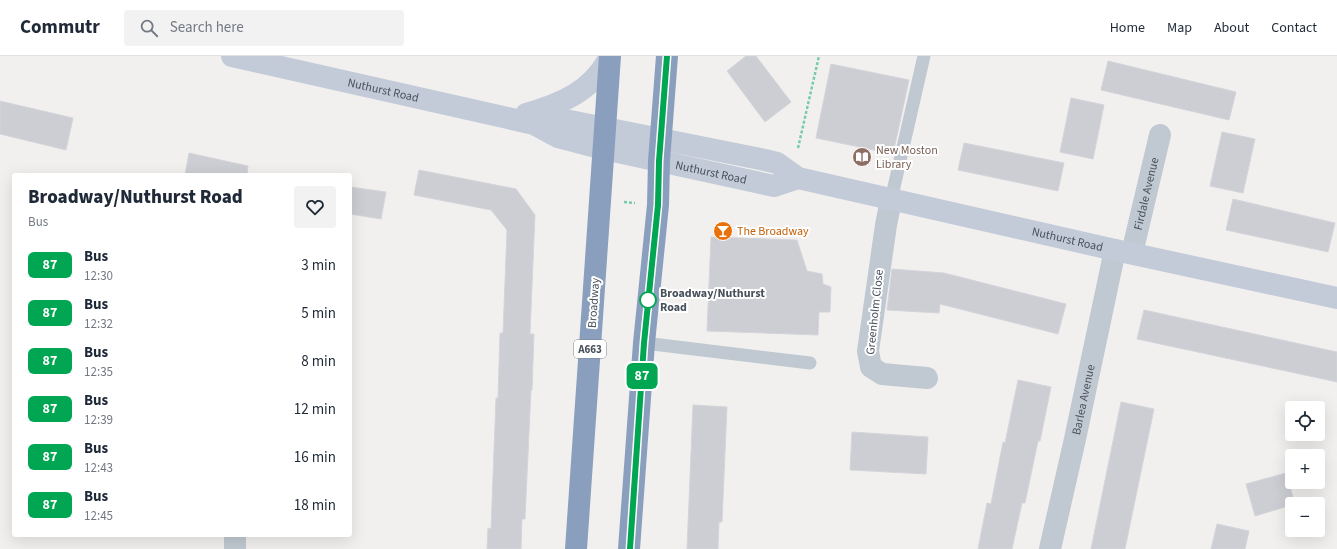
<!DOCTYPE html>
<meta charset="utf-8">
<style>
body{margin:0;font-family:"Source Sans 3",sans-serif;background:#f2f2f3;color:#1f2937;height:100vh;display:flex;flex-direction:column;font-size:15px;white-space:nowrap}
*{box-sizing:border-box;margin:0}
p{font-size:13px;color:#747a83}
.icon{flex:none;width:22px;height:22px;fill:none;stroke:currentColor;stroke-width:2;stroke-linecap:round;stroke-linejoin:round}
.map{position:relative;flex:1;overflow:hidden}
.side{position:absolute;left:12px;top:117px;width:340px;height:364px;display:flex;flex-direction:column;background:#fff;border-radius:4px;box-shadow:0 4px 16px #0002}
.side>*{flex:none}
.badge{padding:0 8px;border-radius:6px;font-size:14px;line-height:26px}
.buttons{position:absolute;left:1285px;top:345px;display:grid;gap:8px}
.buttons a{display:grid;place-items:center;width:40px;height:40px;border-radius:4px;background:#fff;box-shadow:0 4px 16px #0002;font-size:20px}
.map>.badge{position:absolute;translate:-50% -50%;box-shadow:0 0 0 2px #fff}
.round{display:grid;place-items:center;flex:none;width:42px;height:42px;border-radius:4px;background:#f2f2f3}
.summary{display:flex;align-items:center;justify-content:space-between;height:68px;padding:0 16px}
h1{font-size:19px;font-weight:800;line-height:30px}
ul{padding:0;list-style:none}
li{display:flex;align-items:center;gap:12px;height:48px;padding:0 16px}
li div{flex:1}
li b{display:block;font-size:15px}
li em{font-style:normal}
li .badge{min-width:44px;font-weight:700;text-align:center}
header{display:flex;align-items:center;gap:24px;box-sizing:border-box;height:56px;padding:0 20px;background:#fff;border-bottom:1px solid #e0e1e3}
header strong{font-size:19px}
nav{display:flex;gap:22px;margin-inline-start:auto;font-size:14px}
.search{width:280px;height:36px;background:#f2f2f3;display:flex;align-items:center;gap:10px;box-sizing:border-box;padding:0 14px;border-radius:4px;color:#747a83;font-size:15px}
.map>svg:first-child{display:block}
.building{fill:#ccced4;stroke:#d4d5db}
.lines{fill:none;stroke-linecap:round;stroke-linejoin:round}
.path{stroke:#78cba8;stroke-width:2.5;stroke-dasharray:3 2;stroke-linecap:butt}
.lane{stroke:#c0c9d1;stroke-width:13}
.street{stroke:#c0c9d1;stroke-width:22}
.secondary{stroke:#c3cbd8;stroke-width:22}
.highway{stroke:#899fbd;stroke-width:22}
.line-casing{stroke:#fff;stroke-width:9}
.line{stroke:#00a651;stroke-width:6}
.stop-dot{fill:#fff;stroke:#00a651;stroke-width:2}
.labels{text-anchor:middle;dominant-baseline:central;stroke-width:4;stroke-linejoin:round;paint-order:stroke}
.shield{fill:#fff;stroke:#7f858d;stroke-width:1}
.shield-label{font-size:11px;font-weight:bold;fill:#48515c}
.street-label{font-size:12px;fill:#48515c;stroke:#fff}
.education-label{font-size:12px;fill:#785e54;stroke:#fff;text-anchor:start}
.food-label{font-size:12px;fill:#c56008;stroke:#fff;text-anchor:start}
.stop-label{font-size:12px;font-weight:bold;fill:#48515c;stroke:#fff;text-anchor:start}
</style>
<header>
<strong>Commutr</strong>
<div class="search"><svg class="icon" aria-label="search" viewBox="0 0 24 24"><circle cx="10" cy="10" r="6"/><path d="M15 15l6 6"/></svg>Search here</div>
<nav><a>Home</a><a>Map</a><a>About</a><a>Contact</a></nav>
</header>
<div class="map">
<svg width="1337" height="493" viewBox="0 0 1337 493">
<rect width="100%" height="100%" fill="#f2f0ef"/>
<g class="building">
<path d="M746,0h10l35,46 -26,20 -38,-51z"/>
<path d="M1108,5l128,31 -7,28 -128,-30z"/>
<path d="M831,8l78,16 -16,74 -77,-16z"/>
<path d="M1071,42l33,7 -11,54 -33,-7z"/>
<path d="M0,45l73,17 -7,32 -66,-16z"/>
<path d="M1222,76l33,7 -12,54 -33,-7z"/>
<path d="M964,87l100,20 -6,28 -100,-21z"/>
<path d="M189,97l59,13 -1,9h-62z"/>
<path d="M419,114l97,19 19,26 -5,119h4l-2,56h-1l-6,129h-3l-1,30h-34l1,-21 3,1 5,-131h2l2,-65h3l4,-103 -16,-20 -77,-15z"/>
<path d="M350,131l36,5 -5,27 -31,-5z"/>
<path d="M1233,143l102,24 -7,29 -102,-22z"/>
<path d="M711,181l86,3 10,31 15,3 1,10 8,3 -1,25h-11l-1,23 -111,-4z"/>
<path d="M892,213l52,4 122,31 -8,30 -118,-30 -1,9 -52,-3z"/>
<path d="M1144,254l193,42v30l-200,-43z"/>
<path d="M1018,324l33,7 -11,54h-2l-13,62h-3l-10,46h-34l9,-46 4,1 12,-62 2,1z"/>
<path d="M1121,346l33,7 -29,140h-34z"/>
<path d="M693,349l34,2 -5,115h-3l-1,27h-31z"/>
<path d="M852,376l76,5 -2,37 -76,-4z"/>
<path d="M1286,417l9,31 -40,12 -9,-32z"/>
<path d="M1217,468l32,7 -4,18h-34z"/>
</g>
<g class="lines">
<g class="path">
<path d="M798,92l21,-92"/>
<path d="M624,146l11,1"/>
</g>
<g class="lane">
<path d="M891,144l33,-144"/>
<path d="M644,287l166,20"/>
</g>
<g class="street">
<path d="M891,144l-5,25 -18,126 3,16 11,7 45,4"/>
<path id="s1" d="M1132,197l28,-118"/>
<path d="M235,493v-14"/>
<path id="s2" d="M1050,493l25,-110 40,-189"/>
</g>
<g class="secondary">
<path id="s3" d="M232,0l302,68 24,13 46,12 170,37 24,-8"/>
<path d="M526,58c35,-10 67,-23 84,-58"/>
<path id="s4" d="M534,68l26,-5 205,41 12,3 21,15 317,72 222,48"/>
</g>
<g class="highway">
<path d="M576,493l34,-493"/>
<path d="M629,493l15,-206 14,-138 1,-44 8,-105"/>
</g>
</g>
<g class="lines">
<defs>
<path id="line" d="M630,493l14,-206 14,-138 1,-44 8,-105"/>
</defs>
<use href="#line" class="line-casing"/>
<use href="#line" class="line"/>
</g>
<defs>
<symbol id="library-disc" viewBox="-11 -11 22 22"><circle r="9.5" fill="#8d6e63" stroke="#fff"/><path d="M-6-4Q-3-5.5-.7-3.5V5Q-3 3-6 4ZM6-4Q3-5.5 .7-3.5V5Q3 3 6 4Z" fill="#fff"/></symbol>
<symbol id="bar-disc" viewBox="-11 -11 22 22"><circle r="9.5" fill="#e8710a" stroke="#fff"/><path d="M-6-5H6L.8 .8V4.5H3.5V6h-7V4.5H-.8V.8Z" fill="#fff"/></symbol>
</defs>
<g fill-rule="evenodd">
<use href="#library-disc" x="851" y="90" width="22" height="22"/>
<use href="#bar-disc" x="712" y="164" width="22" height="22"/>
</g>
<circle class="stop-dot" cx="648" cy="244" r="8"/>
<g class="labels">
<rect class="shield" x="574" y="284" width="32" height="18" rx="3"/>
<g class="shield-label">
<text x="590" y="293">A663</text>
</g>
<g class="street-label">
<text stroke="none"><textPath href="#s3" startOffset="155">Nuthurst Road</textPath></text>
<text stroke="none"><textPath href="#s3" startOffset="494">Nuthurst Road</textPath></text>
<text stroke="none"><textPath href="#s1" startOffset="61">Firdale Avenue</textPath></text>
<text stroke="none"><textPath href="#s4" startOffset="550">Nuthurst Road</textPath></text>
<text transform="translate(594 247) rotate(-86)">Broadway</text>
<text transform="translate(875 256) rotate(-84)">Greenholm Close</text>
<text stroke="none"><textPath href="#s2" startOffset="153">Barlea Avenue</textPath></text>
</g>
<g class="education-label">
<text x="876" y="94">New Moston<tspan x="876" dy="14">Library</tspan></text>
</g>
<g class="food-label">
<text x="737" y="175">The Broadway</text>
</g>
<g class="stop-label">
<text x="660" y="237">Broadway/Nuthurst<tspan x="660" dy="14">Road</tspan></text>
</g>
</g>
</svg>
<div class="buttons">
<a><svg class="icon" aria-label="locate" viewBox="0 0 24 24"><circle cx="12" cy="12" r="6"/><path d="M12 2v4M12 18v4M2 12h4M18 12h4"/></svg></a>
<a>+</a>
<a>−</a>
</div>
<b class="badge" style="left:642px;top:320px;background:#00a651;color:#fff">87</b>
<section class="side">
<div class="summary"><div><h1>Broadway/Nuthurst Road</h1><p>Bus</p></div><a class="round"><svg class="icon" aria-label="heart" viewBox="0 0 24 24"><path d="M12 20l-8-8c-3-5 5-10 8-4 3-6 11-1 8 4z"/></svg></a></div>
<ul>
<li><span class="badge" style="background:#00a651;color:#fff">87</span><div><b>Bus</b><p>12:30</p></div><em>3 min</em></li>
<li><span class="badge" style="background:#00a651;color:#fff">87</span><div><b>Bus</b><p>12:32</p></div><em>5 min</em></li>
<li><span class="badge" style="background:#00a651;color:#fff">87</span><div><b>Bus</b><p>12:35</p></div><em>8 min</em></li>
<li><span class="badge" style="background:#00a651;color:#fff">87</span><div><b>Bus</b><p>12:39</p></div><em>12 min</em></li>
<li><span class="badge" style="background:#00a651;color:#fff">87</span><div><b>Bus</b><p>12:43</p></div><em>16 min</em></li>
<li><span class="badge" style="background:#00a651;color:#fff">87</span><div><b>Bus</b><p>12:45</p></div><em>18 min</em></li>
</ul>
</section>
</div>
